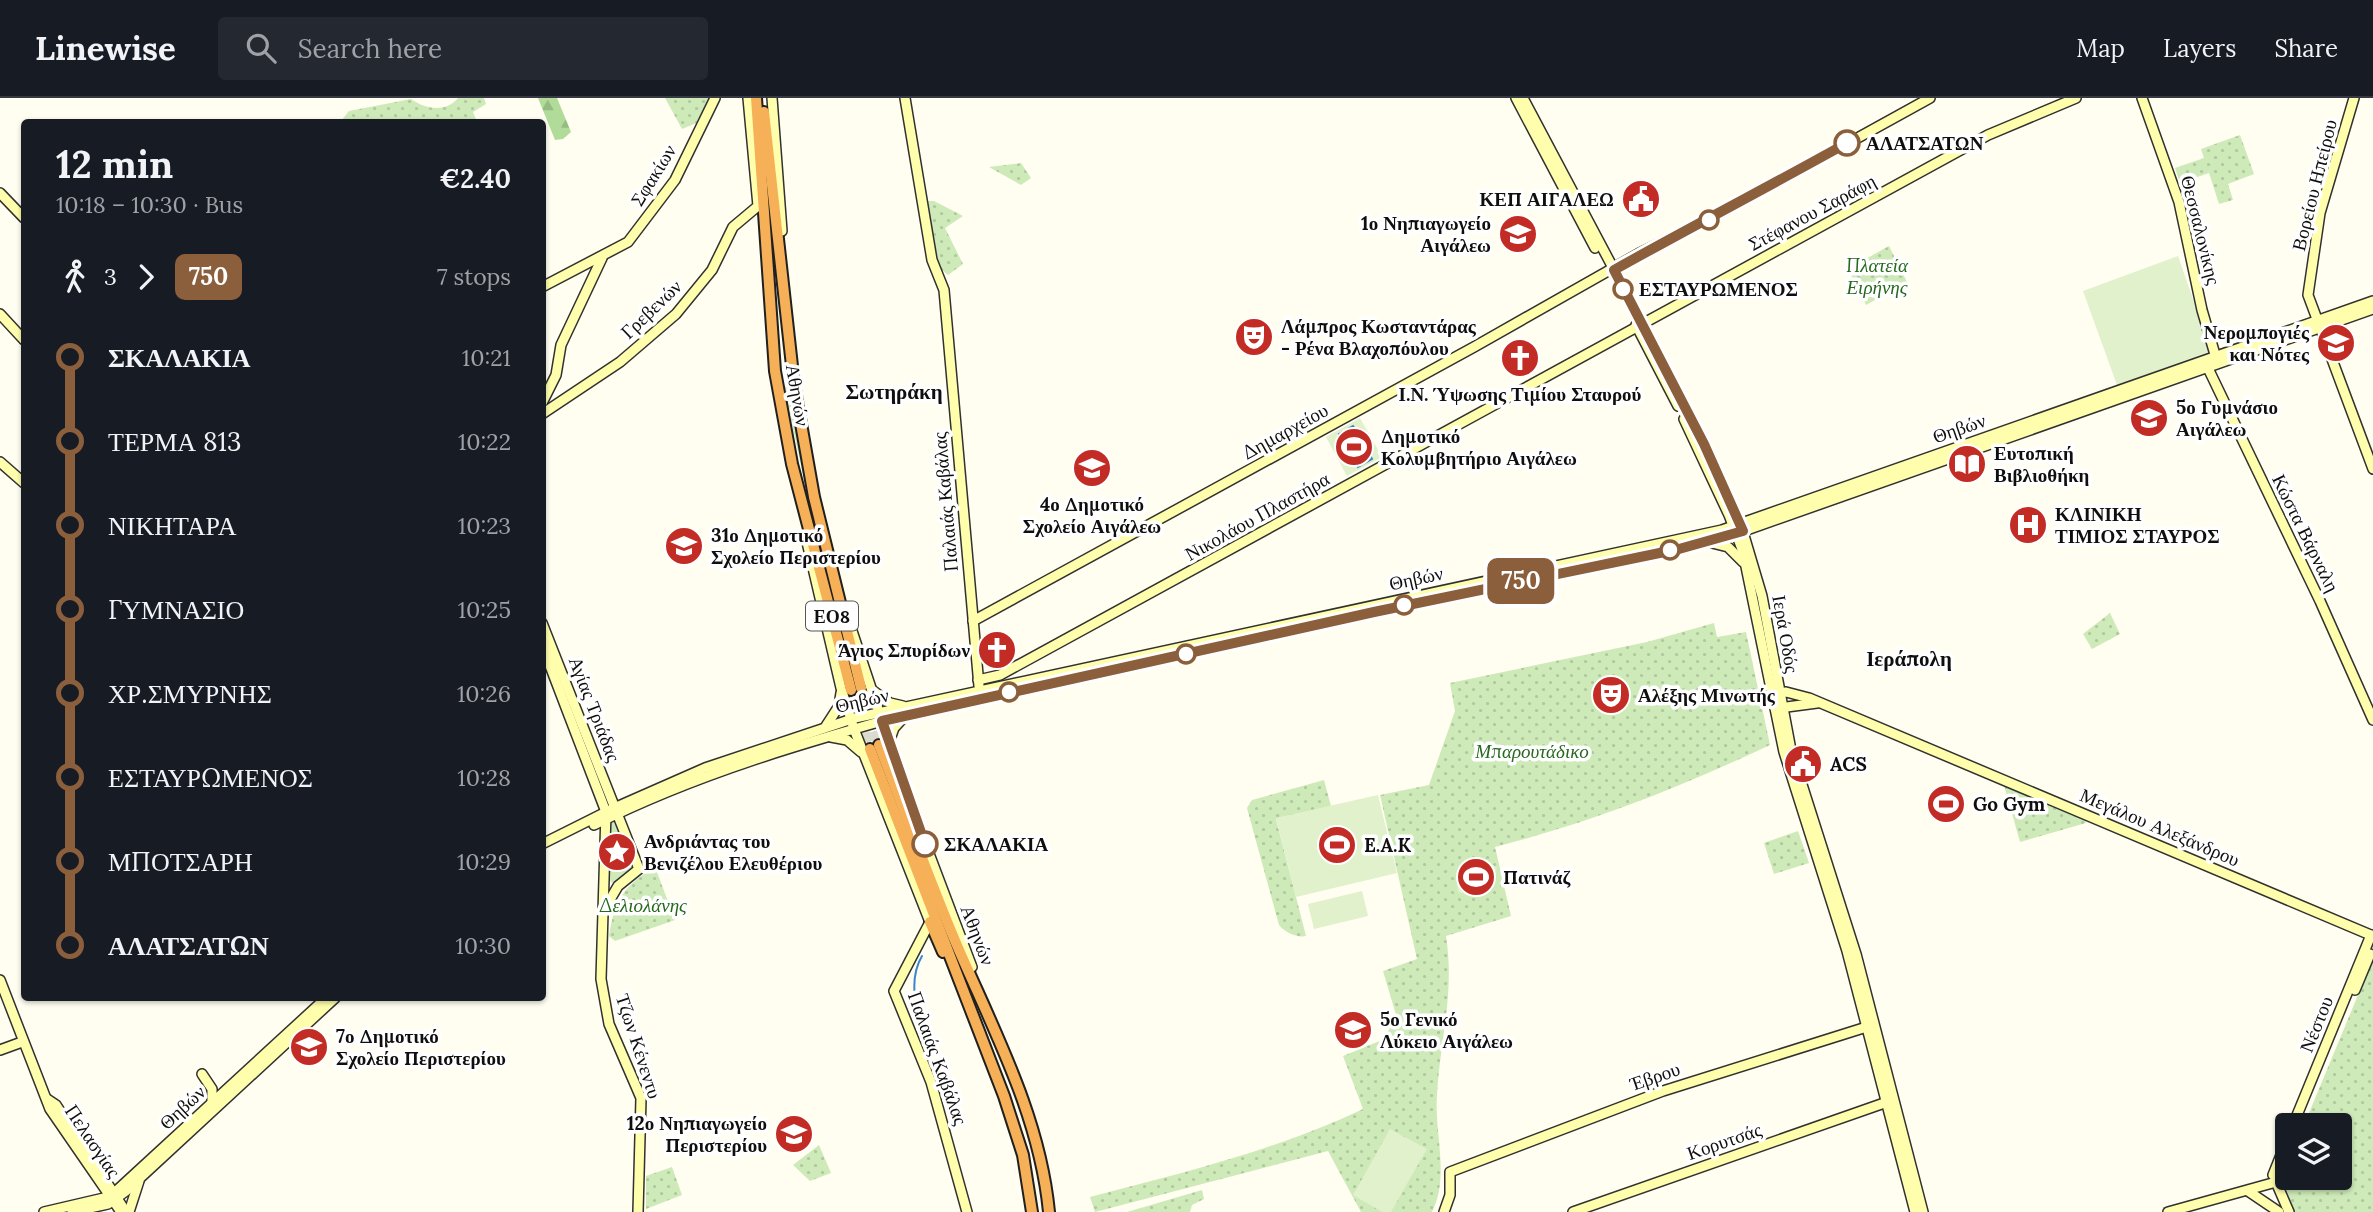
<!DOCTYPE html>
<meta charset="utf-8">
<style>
body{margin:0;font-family:Lora,serif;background:#242831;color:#f1f3f6;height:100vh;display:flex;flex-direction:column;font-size:26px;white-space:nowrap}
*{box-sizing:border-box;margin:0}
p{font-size:23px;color:#9ea1a6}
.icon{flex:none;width:38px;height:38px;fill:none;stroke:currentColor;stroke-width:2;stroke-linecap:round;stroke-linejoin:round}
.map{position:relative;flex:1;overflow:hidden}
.drawer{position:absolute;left:21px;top:21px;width:525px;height:882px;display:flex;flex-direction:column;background:#171b24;border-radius:7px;box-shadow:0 2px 5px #0004}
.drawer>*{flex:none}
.badge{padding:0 14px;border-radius:10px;font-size:24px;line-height:46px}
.controls{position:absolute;left:2275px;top:1015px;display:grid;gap:14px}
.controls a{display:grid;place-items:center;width:77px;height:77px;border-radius:7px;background:#171b24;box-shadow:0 2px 5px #0004;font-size:35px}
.map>.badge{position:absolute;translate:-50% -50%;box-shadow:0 0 0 4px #fff}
.legs{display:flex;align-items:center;gap:10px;height:77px;padding:0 35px;font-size:23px}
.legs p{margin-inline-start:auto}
.summary{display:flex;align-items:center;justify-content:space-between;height:119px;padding:0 35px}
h1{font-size:38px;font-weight:700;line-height:52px}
ul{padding:0 35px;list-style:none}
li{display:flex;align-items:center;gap:24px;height:84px;font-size:26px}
li i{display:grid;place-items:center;width:10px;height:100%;margin:0 9px;background:currentColor}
li i::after{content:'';width:18px;height:18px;margin:-9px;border:5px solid;border-radius:50%;background:#171b24}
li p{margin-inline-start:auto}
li:first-child i{background:linear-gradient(#0000 50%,currentColor 0)}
li:last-child i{background:linear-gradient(currentColor 50%,#0000 0)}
header{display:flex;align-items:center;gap:42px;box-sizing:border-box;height:98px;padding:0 35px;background:#171b24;border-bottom:2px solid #363941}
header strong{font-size:33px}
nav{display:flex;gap:38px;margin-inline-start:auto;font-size:24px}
.search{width:490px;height:63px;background:#242831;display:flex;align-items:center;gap:18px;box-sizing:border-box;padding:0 24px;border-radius:7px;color:#9ea1a6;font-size:26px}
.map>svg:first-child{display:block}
.grass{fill:#ceeab9}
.forest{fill:url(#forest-firs)}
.park{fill:url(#park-dots)}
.pitch{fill:#e0f1cb}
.water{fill:url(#water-waves);stroke:#3a85cf;stroke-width:2}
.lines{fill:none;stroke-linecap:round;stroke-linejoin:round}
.stream{stroke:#3a85cf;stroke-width:2}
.highway-tunnel{stroke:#dbdacf;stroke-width:10;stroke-dasharray:10 5;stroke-linecap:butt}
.secondary-casing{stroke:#313131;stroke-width:12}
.highway-casing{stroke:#202020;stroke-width:14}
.secondary{stroke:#fffeac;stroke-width:9}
.highway{stroke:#f6b058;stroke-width:10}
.line-1-casing{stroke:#fff;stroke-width:16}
.line-1{stroke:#8b5e3c;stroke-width:10}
.stop-1-dot{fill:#fff;stroke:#8b5e3c;stroke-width:3.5}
.labels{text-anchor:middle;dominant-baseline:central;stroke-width:7;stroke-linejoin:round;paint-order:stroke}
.shield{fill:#fff;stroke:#575757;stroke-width:2}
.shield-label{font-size:18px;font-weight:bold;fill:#0f0f0f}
.stop-label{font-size:19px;font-weight:bold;fill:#0f0f0f;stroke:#fff;text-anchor:start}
.street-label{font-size:19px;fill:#0f0f0f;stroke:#fff}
.poi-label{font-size:19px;font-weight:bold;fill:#0f0f0f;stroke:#fff;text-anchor:start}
.park-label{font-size:19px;font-style:italic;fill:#26681d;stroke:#fff}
.neighbourhood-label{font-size:21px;font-weight:bold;fill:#0f0f0f;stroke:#fff}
</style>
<header>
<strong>Linewise</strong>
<div class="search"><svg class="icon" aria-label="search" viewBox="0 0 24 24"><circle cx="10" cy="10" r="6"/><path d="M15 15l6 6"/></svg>Search here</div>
<nav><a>Map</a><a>Layers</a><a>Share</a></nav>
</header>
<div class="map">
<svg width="2373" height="1114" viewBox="0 0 2373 1114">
<defs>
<pattern id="forest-firs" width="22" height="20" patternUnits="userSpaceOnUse" patternTransform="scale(1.75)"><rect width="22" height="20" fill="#b0db98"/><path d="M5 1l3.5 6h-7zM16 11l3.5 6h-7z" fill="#96bb82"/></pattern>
<pattern id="park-dots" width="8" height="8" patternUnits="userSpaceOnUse" patternTransform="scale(1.75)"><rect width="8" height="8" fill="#ceeab9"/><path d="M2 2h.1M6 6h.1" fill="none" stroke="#b0c89e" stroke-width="1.8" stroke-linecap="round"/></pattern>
<pattern id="water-waves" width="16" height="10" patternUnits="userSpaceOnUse" patternTransform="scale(1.75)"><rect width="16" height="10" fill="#b5d8f7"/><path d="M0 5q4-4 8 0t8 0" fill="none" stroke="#9ab8d3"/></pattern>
</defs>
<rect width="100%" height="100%" fill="#fffef1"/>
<g class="grass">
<path d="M784,289h5l67,303 8,-2 2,11 -10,2 -6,-9z"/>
<path d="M614,724l19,44 -21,17 -4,-5 2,-54z"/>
</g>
<path class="forest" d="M538,0h19l14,34 -8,7 -8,1z"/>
<g class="park">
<path d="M458,0h26l2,6 -13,8 4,10h-144l8,-1 8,-10 62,-12c14,10 35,14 47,-1z"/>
<path d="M665,0h44l-10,24 -17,7z"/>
<path d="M2240,37l14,39 -26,10 5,16 -14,4 -10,-31 -29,10 -5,-15 29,-10 -3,-9z"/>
<path d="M1021,65l10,15 -10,7 -32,-18z"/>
<path d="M926,103h8l29,15 -18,12 18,36 -15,11 -10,-8z"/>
<path d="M1889,148l18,36 -41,23 -18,-36z"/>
<path d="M2110,515l10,21 -28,15 -9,-15z"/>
<path d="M1714,525l3,14 29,-5 24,113c-94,44 -175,76 -275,102l16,69 -65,20c9,57 -6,104 -9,159 -3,37 13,82 -5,117h-71l-33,-61 -233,61 -5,-15c93,-24 187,-47 273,-88l-20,-53 39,-16 15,-22 -14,-47 34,-12 -37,-164 49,-10 26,-74 -5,-28 197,-41z"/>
<path d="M1324,682l7,26 -55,13 30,117c-9,2 -22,-4 -27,-11l-32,-117 5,-8z"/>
<path d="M2004,687l81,34 1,4 -66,19z"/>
<path d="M1798,733l11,32 -35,11 -10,-31z"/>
<path d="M655,769l20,53 -60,21 -6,-5c5,-35 15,-51 46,-69z"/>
<path d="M2373,861v253h-80l-13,-30 7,-18v14h53v-53h-36z"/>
<path d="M819,1047l12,28 -21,8 -17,-16z"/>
<path d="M672,1069l10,28 -36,14v-33z"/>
<path d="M1202,1092l2,9 -12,6 -2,7h-63z"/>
</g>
<g class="pitch">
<path d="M2178,158l33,95 -94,34 -34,-94z"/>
<path d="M1360,320l22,39 -35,19 -21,-39z"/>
<path d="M1378,697l19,78 -101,24 -20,-79z"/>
<path d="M1487,762l10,8c-5,13 -24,29 -39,24l-1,-8 15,-18z"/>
<path d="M1362,793l6,25 -54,13 -6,-25z"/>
<path d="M1390,1031l37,20 -36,63h-9l-29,-17z"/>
</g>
<path class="water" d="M1353,328l19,33 -14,8 -19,-33z"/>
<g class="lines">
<path class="stream" d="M922,858c-13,22 -8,53 4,74"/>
<g class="highway-tunnel">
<path d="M861,590l18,57"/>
<path d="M851,592l19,59"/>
</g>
<defs>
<g id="secondary">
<path d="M772,0l10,133"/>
<path d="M905,0l27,162 12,30 35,396"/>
<path d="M1516,0l79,150"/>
<path d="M1523,0l142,268 78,166 19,64 29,154 65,204 67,258"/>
<path d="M2142,0l37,104 23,108 14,48"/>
<path d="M2354,0l-34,115 -12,82 65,174"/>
<path d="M0,95l24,25"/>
<path d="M542,189l86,-45 47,-62 40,-82"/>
<path d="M0,216l24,26"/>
<path d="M1636,227l42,81"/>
<path d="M2206,266l114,237 53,119"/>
<path d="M542,305l14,-28 5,-30 41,-87"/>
<path d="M542,316l78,-52 56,-48 36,-44 21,-43 25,-21 -10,-108"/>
<path d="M1684,321l45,96 14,37 41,200 63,199 68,261"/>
<path d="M0,364l24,21"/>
<path d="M806,440l35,150 13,41 76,193 -36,69 37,91 36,130"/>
<path d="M1712,445l16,4 15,15"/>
<path d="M973,523l501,-274 164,-93 89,-44 203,-112"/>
<path d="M542,525l97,246 -21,17 -14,24"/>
<path d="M851,530l54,162 67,177"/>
<path d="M542,547l64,167 -5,167 8,45 32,74 -3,114"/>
<path d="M978,582l22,-5 988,-540 88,-37"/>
<path d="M872,592l18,13 13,3"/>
<path d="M1776,596l10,-2 23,6 564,238"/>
<path d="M1779,610l38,-5"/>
<path d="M826,628l13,-20 2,-13"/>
<path d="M831,639l16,3 14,12"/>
<path d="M889,644l5,-14 11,-12"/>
<path d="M594,727c104,-52 212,-83 324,-114l806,-173 649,-229"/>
<path d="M542,746l72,-36 91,-40 150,-50 867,-188 651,-229"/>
<path d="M0,882l50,129 71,103"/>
<path d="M2355,892l15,-36"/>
<path d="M0,952l22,-8"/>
<path d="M202,976l10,15v14"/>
<path d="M47,1001l9,6 70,107"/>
<path d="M2293,1027l78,-190"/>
<path d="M2273,1077l14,-35"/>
<path d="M2276,1084l13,30"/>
<path d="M2248,1093l31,21"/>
<path d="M44,1114l60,-14 10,-5 212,-195"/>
<path d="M72,1114l36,-8 18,-13 209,-193"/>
<path d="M129,1114l10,-31"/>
<path d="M1444,1114l6,-17v-23l213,-81 210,-66"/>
<path d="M1573,1114l317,-111"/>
<path d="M2168,1114l108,-30"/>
</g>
<g id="highway">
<path d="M756,0l19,273 17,93 59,226"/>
<path d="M764,14l30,272 20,113 47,191"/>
<path d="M879,647c27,69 51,138 80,205 37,85 81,168 90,262"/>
<path d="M870,651l134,347 19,59 9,57"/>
<path d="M930,824l13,30"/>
</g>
</defs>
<use href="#secondary" class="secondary-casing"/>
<use href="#highway" class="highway-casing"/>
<use href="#secondary" class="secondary"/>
<use href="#highway" class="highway"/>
</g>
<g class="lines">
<defs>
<path id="line-1" d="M925,746l-43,-123 492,-109 305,-63 64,-18 -39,-87 -90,-174c77,-43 156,-84 233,-127"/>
</defs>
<use href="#line-1" class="line-1-casing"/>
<use href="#line-1" class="line-1"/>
</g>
<defs>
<symbol id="civic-disc" viewBox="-11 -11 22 22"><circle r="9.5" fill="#c22c24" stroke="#fff"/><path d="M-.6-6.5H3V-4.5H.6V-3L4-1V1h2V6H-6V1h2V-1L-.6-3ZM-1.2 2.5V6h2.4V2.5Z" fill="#fff"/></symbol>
<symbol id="school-disc" viewBox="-11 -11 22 22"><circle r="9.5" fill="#c22c24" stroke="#fff"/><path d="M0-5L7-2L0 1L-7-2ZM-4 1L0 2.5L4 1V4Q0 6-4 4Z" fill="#fff"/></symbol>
<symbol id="theatre-disc" viewBox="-11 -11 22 22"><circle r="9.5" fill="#c22c24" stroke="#fff"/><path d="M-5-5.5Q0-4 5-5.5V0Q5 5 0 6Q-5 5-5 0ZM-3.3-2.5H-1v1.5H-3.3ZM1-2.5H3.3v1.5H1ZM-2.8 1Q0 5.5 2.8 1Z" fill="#fff"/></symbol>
<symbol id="church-disc" viewBox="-11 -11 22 22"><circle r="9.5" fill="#c22c24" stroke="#fff"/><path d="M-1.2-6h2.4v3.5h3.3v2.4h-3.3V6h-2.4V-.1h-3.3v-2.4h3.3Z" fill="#fff"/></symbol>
<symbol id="stadium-disc" viewBox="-11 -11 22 22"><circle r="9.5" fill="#c22c24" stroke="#fff"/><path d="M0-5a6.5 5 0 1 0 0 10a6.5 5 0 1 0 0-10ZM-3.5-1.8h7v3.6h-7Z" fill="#fff"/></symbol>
<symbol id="library-disc" viewBox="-11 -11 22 22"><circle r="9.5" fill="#c22c24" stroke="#fff"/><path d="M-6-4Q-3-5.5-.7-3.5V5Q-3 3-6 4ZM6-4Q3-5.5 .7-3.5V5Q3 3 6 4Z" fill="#fff"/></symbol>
<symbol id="hospital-disc" viewBox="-11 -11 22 22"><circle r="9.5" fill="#c22c24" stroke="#fff"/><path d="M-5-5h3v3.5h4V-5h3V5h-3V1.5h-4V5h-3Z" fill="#fff"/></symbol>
<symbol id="sight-disc" viewBox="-11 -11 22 22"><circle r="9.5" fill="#c22c24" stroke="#fff"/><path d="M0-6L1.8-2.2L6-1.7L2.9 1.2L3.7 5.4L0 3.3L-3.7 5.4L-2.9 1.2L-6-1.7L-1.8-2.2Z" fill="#fff"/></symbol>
</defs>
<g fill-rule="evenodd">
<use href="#civic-disc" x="1619" y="79" width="44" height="44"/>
<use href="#school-disc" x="1496" y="114" width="44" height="44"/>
<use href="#theatre-disc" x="1232" y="217" width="44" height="44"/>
<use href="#school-disc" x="2314" y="223" width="44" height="44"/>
<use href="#church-disc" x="1498" y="238" width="44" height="44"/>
<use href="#school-disc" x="2127" y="298" width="44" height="44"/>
<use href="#stadium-disc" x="1332" y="327" width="44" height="44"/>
<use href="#library-disc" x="1945" y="344" width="44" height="44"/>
<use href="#school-disc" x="1070" y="348" width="44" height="44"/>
<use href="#hospital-disc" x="2006" y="405" width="44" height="44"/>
<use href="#school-disc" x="662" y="426" width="44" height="44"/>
<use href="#church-disc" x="975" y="530" width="44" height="44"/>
<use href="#theatre-disc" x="1589" y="575" width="44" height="44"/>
<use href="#civic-disc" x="1781" y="644" width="44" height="44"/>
<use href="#stadium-disc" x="1924" y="684" width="44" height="44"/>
<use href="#stadium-disc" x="1315" y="725" width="44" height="44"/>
<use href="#sight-disc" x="595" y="732" width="44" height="44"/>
<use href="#stadium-disc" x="1454" y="757" width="44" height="44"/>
<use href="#school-disc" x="1331" y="910" width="44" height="44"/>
<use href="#school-disc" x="287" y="927" width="44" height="44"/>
<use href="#school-disc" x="772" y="1014" width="44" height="44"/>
</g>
<g class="stop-1-dot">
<circle cx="1847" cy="45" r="12"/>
<circle cx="1709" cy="122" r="9"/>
<circle cx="1623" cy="191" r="9"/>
<circle cx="1670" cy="452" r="9"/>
<circle cx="1404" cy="507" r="9"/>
<circle cx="1186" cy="556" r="9"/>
<circle cx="1009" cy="594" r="9"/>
<circle cx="925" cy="746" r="12"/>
</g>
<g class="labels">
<rect class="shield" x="806" y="503.5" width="52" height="29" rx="5"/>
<g class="shield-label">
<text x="832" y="518">ΕΟ8</text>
</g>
<g class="stop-label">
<text x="1866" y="45">ΑΛΑΤΣΑΤΩΝ</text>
<text x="1639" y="191">ΕΣΤΑΥΡΩΜΕΝΟΣ</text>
<text x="944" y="746">ΣΚΑΛΑΚΙΑ</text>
</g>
<g class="street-label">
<text transform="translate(653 77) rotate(-58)">Σφακίων</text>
<text transform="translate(2314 87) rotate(-76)">Βορείου Ηπείρου</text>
<text transform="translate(1812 114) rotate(-28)">Στέφανου Σαράφη</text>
<text transform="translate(2201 132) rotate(76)">Θεσσαλονίκης</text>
<text transform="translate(651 211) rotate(-44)">Γρεβενών</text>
<text transform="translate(798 297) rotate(80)">Αθηνών</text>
<text transform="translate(1959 330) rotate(-19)">Θηβών</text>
<text transform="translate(1285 333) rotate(-29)">Δημαρχείου</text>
<text transform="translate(945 404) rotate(-95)">Παλαιάς Καβάλας</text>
<text transform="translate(1257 418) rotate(-29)">Νικολάου Πλαστήρα</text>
<text transform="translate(2306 435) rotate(64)">Κώστα Βάρναλη</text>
<text transform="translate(1416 480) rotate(-12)">Θηβών</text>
<text transform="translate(1786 536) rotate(80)">Ιερά Οδός</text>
<text transform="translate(862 602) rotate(-13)">Θηβών</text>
<text transform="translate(595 611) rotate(69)">Αγίας Τριάδας</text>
<text transform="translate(2160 729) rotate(23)">Μεγάλου Αλεξάνδρου</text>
<text transform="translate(978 837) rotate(69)">Αθηνών</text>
<text transform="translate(2316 926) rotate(-68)">Νέστου</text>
<text transform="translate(639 948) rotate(72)">Τζων Κένεντυ</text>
<text transform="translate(938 960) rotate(70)">Παλαιάς Καβάλας</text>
<text transform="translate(1655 978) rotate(-19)">Έβρου</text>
<text transform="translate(182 1009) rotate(-43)">Θηβών</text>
<text transform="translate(93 1043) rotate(56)">Πελασγίας</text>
<text transform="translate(1724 1043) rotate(-19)">Κορυτσάς</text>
</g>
<g class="poi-label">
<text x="1614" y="101" text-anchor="end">ΚΕΠ ΑΙΓΑΛΕΩ</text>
<text x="1491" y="125" text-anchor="end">1ο Νηπιαγωγείο<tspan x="1491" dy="22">Αιγάλεω</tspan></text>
<text x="1281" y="228">Λάμπρος Κωσταντάρας<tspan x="1281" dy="22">- Ρένα Βλαχοπόυλου</tspan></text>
<text x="2309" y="234" text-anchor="end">Νερομπογιές<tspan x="2309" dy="22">και Νότες</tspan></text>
<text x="1520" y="296" text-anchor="middle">Ι.Ν. Ύψωσης Τιμίου Σταυρού</text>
<text x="2176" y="309">5ο Γυμνάσιο<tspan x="2176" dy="22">Αιγάλεω</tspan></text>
<text x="1381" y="338">Δημοτικό<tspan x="1381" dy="22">Κολυμβητήριο Αιγάλεω</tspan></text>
<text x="1994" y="355">Ευτοπική<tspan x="1994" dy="22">Βιβλιοθήκη</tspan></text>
<text x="1092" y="406" text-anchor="middle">4ο Δημοτικό<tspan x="1092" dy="22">Σχολείο Αιγάλεω</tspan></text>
<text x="2055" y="416">ΚΛΙΝΙΚΗ<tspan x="2055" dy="22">ΤΙΜΙΟΣ ΣΤΑΥΡΟΣ</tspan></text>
<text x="711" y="437">31ο Δημοτικό<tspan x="711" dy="22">Σχολείο Περιστερίου</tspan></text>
<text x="970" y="552" text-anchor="end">Άγιος Σπυρίδων</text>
<text x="1638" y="597">Αλέξης Μινωτής</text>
<text x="1830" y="666">ACS</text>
<text x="1973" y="706">Go Gym</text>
<text x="644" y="743">Ανδριάντας του<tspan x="644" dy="22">Βενιζέλου Ελευθέριου</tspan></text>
<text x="1364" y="747">E.A.K</text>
<text x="1503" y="779">Πατινάζ</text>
<text x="1380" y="921">5ο Γενικό<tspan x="1380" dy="22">Λύκειο Αιγάλεω</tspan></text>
<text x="336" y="938">7ο Δημοτικό<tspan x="336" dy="22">Σχολείο Περιστερίου</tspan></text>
<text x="767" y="1025" text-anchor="end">12ο Νηπιαγωγείο<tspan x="767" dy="22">Περιστερίου</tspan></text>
</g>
<g class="park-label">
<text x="1877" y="167">Πλατεία<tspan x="1877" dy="22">Ειρήνης</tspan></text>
<text x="1532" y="653">Μπαρουτάδικο</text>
<text x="643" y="807">Δελιολάνης</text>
</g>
<g class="neighbourhood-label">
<text x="894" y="293">Σωτηράκη</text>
<text x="1909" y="560">Ιεράπολη</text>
</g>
</g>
</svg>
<div class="controls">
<a><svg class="icon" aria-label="layers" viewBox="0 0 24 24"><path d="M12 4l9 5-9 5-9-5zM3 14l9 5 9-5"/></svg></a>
</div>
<b class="badge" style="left:1521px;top:483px;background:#8b5e3c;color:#fff">750</b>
<section class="drawer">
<div class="summary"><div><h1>12 min</h1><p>10:18 – 10:30 · Bus</p></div><b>€2.40</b></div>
<div class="legs"><svg class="icon" aria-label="walk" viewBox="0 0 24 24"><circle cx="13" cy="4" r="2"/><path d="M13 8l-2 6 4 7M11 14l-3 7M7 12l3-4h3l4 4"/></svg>3<svg class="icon" aria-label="forward" viewBox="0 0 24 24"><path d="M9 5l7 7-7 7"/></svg><b class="badge" style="background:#8b5e3c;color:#fff">750</b><p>7 stops</p></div>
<ul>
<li><i style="color:#8b5e3c"></i><b>ΣΚΑΛΑΚΙΑ</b><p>10:21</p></li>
<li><i style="color:#8b5e3c"></i><span>ΤΕΡΜΑ 813</span><p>10:22</p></li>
<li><i style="color:#8b5e3c"></i><span>ΝΙΚΗΤΑΡΑ</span><p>10:23</p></li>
<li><i style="color:#8b5e3c"></i><span>ΓΥΜΝΑΣΙΟ</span><p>10:25</p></li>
<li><i style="color:#8b5e3c"></i><span>ΧΡ.ΣΜΥΡΝΗΣ</span><p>10:26</p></li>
<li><i style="color:#8b5e3c"></i><span>ΕΣΤΑΥΡΩΜΕΝΟΣ</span><p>10:28</p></li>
<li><i style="color:#8b5e3c"></i><span>ΜΠΟΤΣΑΡΗ</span><p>10:29</p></li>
<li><i style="color:#8b5e3c"></i><b>ΑΛΑΤΣΑΤΩΝ</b><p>10:30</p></li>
</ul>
</section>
</div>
